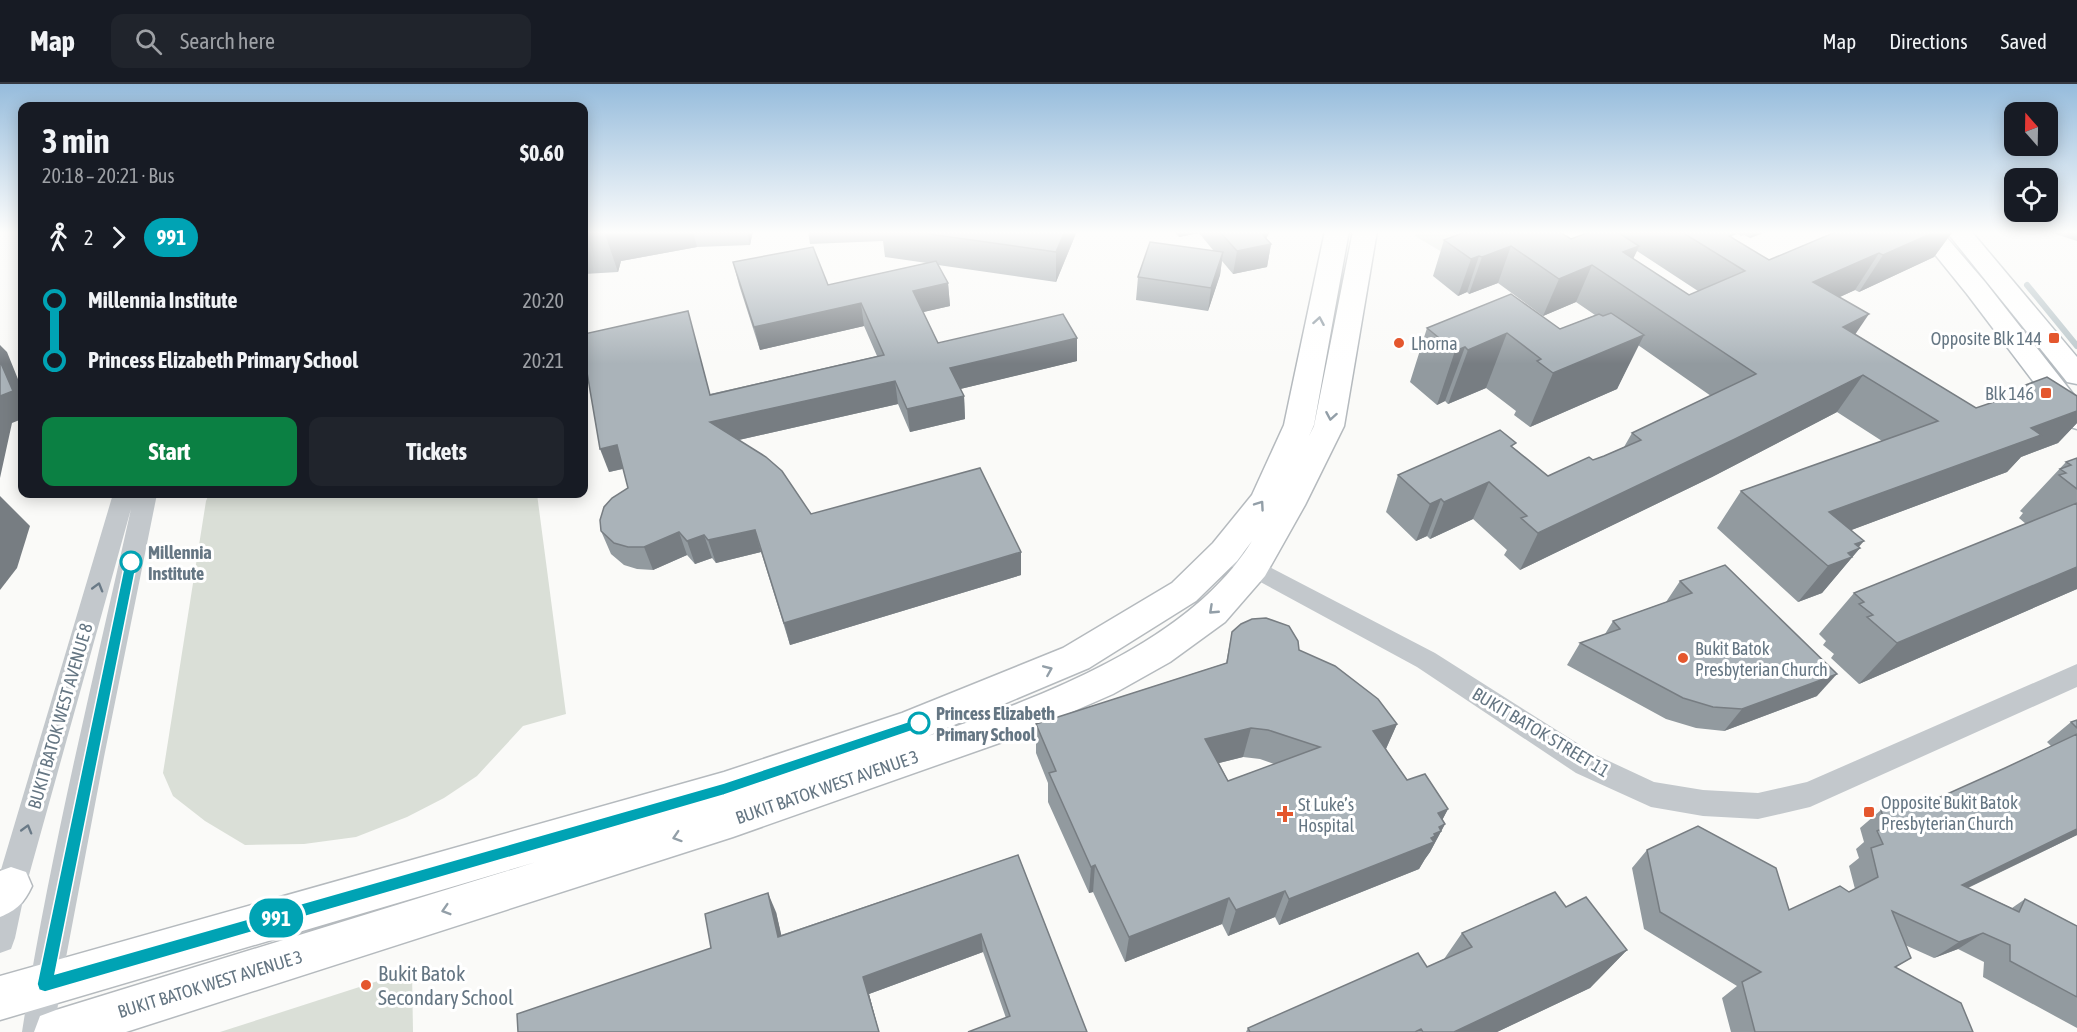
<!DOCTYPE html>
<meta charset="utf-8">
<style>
body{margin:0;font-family:"Asap Condensed",sans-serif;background:#20242c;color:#f1f3f6;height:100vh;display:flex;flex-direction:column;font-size:22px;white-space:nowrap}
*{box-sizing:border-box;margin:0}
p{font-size:20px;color:#9ea1a6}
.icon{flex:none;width:33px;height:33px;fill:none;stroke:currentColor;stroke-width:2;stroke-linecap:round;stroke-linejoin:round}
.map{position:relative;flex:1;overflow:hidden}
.panel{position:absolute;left:18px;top:18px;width:570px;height:396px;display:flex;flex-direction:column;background:#171b24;border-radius:12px;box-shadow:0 3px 15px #0003}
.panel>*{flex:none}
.badge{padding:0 12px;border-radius:20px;font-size:21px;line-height:39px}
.needle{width:39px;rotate:340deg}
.buttons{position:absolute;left:2004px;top:18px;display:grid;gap:12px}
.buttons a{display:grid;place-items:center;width:54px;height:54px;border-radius:12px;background:#171b24;box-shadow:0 3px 15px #0003;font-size:30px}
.map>.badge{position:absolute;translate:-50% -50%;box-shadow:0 0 0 3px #fff}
.legs{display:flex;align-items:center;gap:9px;height:66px;padding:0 24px;font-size:20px}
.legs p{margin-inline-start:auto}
.summary{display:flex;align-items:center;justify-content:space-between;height:102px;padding:0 24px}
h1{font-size:33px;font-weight:700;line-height:45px}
.cta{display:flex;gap:12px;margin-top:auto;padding:12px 24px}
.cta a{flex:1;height:69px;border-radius:12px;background:#0b8043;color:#fff;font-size:24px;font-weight:700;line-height:69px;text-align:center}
.cta a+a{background:#20242c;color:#f1f3f6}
ul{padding:0 24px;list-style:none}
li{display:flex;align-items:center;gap:21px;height:60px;font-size:22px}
li i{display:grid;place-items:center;width:9px;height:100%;margin:0 8px;background:currentColor}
li i::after{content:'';width:15px;height:15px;margin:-8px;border:4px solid;border-radius:50%;background:#171b24}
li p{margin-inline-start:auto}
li:first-child i{background:linear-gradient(#0000 50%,currentColor 0)}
li:last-child i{background:linear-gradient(currentColor 50%,#0000 0)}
header{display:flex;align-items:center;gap:36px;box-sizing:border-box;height:84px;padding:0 30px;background:#171b24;border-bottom:2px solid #363941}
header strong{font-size:28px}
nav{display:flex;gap:33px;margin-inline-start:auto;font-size:21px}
.search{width:420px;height:54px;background:#20242c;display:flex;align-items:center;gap:15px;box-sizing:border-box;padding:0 21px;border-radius:12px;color:#9ea1a6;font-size:22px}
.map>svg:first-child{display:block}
.green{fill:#dadfd7}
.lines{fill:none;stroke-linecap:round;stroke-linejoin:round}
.stream{stroke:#bbc7cb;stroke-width:6}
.secondary-casing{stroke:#b3babf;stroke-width:3}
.primary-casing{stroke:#b5babe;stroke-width:3}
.minor{fill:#c3c8cc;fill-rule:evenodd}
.secondary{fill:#fff;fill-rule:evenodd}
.primary{fill:#fff;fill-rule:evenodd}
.wall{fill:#929a9f;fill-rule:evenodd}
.shaded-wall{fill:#777d82}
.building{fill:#aab3b9;stroke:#777d82;stroke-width:1.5;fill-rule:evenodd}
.oneway{stroke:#939fa8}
.oneway2{stroke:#6a7a87}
.line-1{fill:#00a3b4;stroke:#fff;stroke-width:1.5}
.poi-dot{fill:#e4572e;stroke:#fff;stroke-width:2}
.stop-1-dot{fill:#fff;stroke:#00a3b4;stroke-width:3}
.labels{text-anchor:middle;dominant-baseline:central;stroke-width:6;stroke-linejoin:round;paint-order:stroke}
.poi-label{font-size:18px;fill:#657683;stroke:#fff;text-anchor:start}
.stop-label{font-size:18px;font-weight:bold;fill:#657683;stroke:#fff;text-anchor:start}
.street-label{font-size:18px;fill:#657683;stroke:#fff}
.near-poi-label{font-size:21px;fill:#657683;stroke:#fff;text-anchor:start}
</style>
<header>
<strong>Map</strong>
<div class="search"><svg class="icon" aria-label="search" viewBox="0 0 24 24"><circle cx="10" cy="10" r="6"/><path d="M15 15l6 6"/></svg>Search here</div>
<nav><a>Map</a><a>Directions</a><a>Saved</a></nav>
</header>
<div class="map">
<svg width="2077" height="948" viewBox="0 0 2077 948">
<rect width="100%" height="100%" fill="#fafaf8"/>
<g class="green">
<path d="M1417,147h120l-95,21 -27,-16z"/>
<path d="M209,410h328l29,220 -43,12 -46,50 -33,22 -37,19 -51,20 -52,7 -59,1 -40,-24 -32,-25 -10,-23 43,-272z"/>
<path d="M412,886l1,62h-193z"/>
</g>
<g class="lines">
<path class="stream" d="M2027,201l50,61"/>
<defs>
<g id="secondary">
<path d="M1916,147h25l44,51 92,117v30l-10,-3 -100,-132z"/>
<path d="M1946,147h25l106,126v27l-10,-2z"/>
</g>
<g id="primary">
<path d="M1325,147h24l-35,194 -5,11 5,-10 39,-195h24l-33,195 -39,79 -40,71 -40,46 -55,40 -57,32 -105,46 -275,97 -607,195h-92l6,-16 16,-6 480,-148 -536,158v-44l724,-204 178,-59 161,-65 109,-65 41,-40 39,-48 32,-70zM1252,457c-62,102 -215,158 -324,195l161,-68 107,-67 41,-40z"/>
<path d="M11,783l15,5 6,14c-8,17 -15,24 -32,31v-46z"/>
</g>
</defs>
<use href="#secondary" class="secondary-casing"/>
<use href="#primary" class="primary-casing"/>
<g class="minor">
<path d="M113,410h44l-53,263 -43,227 -7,48h-32c27,-175 71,-351 109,-523l-105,377 -11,52 -4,11 -11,4v-80z"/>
<path d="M1237,466l198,103 161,102 58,27 49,8 55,3 49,-11 270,-118v23l-267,120 -52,12 -55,-3 -52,-9 -75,-34 -159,-106 -188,-102 -4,-6 4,-6z"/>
</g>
<use href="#secondary" class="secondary"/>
<use href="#primary" class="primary"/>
</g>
<g class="wall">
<path d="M584,147h169l-3,14 -53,2 -76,14 -3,11 -34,2z"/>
<path d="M808,147h269l-21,51 -118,-17 10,18 2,23 -27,6 15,31 139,-5v23l-117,28 4,7 1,23 -55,13 -12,-28 -159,36 72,74 210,61 -231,70 -29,-93 -45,11 -4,-5 -17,6 -8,-9 -34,15 -16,-1 -13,-4 -13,-11 -10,-23 27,-43 -5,-19 -14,3 101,-78 167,-38 -13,-30 -104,24 -21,-65 -6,-23 95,23 99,-22 -42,-6 -2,-16 -73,3z"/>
<path d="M1174,147h96l-4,7 5,6 -4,23 -34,7 -11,-13 -2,14 -12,36 -72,-11 2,-23 75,-27 -14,-17 -20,4z"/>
<path d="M1592,147h138l3,8 36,21 69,-29h115l-19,26 -75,35 -4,-2 -15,7 15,38 121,73 40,-14 7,-8 54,10v27l-19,20 -37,14 -14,15 -156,58 9,18 -38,45 -24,9 -81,-74 24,-37 141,-50 -45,-29 -125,65 -192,93 -16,-15 3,-5 -34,-31 -43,20 -3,-3 -11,5 -30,-29 12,-37 116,-27 34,28 56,-20 20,-9 8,-14 79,-37 -73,-51 -21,44 -87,38 -16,-12 2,-4 -30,-23 -38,16 -3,-3 -8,4 -27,-23 17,-54 133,1 35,-14 -19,-13 -33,14 -45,-33 -29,11 -2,-2 -9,4 -25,-20 11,-36 127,-1zM1637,167l29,19 32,21 -9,4 -56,-36z"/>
<path d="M1733,147h36l-19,7 -6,-3 -3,1z"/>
<path d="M2046,147h31v10z"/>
<path d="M2077,374v131l-218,95 -28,-26 3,-4 -11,-9 3,-4 -7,-7 35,-41 172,-69 -7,-6 4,-5 -3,-2 46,-49z"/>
<path d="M1680,497l137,115 -93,35 -28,-3 -30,-9 -99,-54 13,-22 25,-9 8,-13 53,-19z"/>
<path d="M1232,548l67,18 98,74 -11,25 21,31 41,29 -6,11 3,4 -15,28 -5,7 -6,10 -140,56 -4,-8 -47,19 -6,-12 -97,38 -32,-70 -4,1 -41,-91v-19l-12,-30v-29l190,-61zM1243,673l17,2 14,5 -46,17 -9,-18z"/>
<path d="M2077,636v115l-109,53 44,20 13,-9 52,27v102l-94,-51 1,-15 -26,-13 -24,9 -29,-13 6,13 -15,9 77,65h-242l-9,-34 15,-12 -93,-57 -12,-61 15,-18 142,60 60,-18 6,-3 -6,-23 10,-8 -3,-9 8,-7 -4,-14 21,-18 35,-2 89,-40 46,-22 -4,-4 24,-20z"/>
<path d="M1018,771l69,177 -81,-14 -23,-66 -114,42 10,38h-361l193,-84 65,-36 5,23z"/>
<path d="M1566,823l61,43 -37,38 -93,44h-251l2,-4 179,-61 17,-8 18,-26z"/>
</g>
<g class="shaded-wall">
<path d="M604,147h89l4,16 -76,14 -3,11z"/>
<path d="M747,147h6l-3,14z"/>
<path d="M1065,147h12l-21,51v-30z"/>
<path d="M1180,147h19v2l-20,4z"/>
<path d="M1262,147h8l-7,14 8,-1 -4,23 -34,7 4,-23z"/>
<path d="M1754,147h15l-19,7z"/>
<path d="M1937,147h16l-19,26 -75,35 24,-37z"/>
<path d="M1511,162l-13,37 -29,11 13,-37z"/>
<path d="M1639,162l-17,37 1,-31z"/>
<path d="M1223,168l-3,23 -12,36 3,-23z"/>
<path d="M1879,169l-24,37 -64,29 22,-37z"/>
<path d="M1479,172l-12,36 -9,4 13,-37z"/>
<path d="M1592,181l-16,37 -33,14 16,-37z"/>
<path d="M948,199l2,23 -35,8 -2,-23z"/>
<path d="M861,219l3,23 -104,24 -6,-23z"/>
<path d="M1869,230l-25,37 -1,-24z"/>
<path d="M1507,249l-21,55 -38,16 20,-54z"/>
<path d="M1644,251l-27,54 -87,38 23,-54z"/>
<path d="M1077,254v23l-125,30 -2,-23z"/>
<path d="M0,261l7,7 15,37v30l-10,4 -12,55z"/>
<path d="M1465,263l-20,54 -8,4 18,-54z"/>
<path d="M1863,291l-26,37 -125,65 -192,93 18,-37z"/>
<path d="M895,297l3,23 -182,41 -6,-23z"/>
<path d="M964,312l1,23 -55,13 -3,-23z"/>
<path d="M2077,327v12l-19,20 -37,14 -14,15 -201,75 23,-35 202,-84z"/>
<path d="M617,361l9,23 -17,4 -9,-23z"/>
<path d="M1489,398l-16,37 -43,20 14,-37z"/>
<path d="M0,412l30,30 -13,42 -17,22z"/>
<path d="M1441,415l-14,37 -11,5 14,-37z"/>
<path d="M755,446l6,22 -45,11 -8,-23z"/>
<path d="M679,448l8,23 -34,15 -9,-23z"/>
<path d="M704,451l8,23 -17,6 -8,-23z"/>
<path d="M1864,457l-7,8 3,-1 -38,45 -24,9 30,-36 27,-22z"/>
<path d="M1021,468v23l-231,70 -6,-22z"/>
<path d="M2077,483v22l-218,95 38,-41z"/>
<path d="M1837,590l-20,22 -93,35 18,-22z"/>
<path d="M1397,640l-13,29 -11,-22z"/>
<path d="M1251,644l-8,29 -44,11 6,-29z"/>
<path d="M1448,725l-13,25 4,-7 6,-3 -15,28 -5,7 -6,10 -140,56 10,-26 149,-86z"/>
<path d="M2077,745v6l-139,67 24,-17z"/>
<path d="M1095,781l-2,27 -4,1 2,-26z"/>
<path d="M1285,807l-10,26 -47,19 8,-26z"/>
<path d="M768,809l8,19 10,43 -8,-18z"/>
<path d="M1229,814l-7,26 -97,38 4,-25z"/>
<path d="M1983,849l-25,16 -24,9 25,-16z"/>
<path d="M981,850l2,18 -114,42 10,38 -16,-55z"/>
<path d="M1627,866l-37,38 -93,44h-43z"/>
</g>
<g class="building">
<path d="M908,147h157l-9,21z"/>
<path d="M1219,147h43l-1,2 10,11 -34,7z"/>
<path d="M1468,147h90l13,8 21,-8h24l23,15 -16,6 66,43 56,-24 -65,-40h50l5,3 -6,2 40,24 69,-29h99l-54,24 -4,-2 -66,29 56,32 -26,13 133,81 53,-18 -6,-4 24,-9 30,19v15l-46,17 10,7 -212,77 35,29 -9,3 5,4 -12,5 4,4 -24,9 -87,-75 197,-70 -75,-46 -128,64 -197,94 -17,-15 6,-2 -38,-34 -45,20 -3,-3 -11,5 -32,-29 102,-45 16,13 -5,3 37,30 41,-19 4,3 11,-4 37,-16 -9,-7 124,-59 -164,-109 -33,14 -48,-33 -29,11 -3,-1 -8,3 -27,-19z"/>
<path d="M1150,158l73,10 -12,36 -73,-11z"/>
<path d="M813,163l15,38 108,-24 12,22 -35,8 25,52 125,-29 14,24 -127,30 14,28 -57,13 -12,-28 -185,41 56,35 16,14 29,43 169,-46 41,84 -237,71 -29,-93 -47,10 -4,-5 -17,6 -8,-9 -35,15h-16l-14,-4 -13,-12 -1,-11 4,-13 8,-9 16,-10 -11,-43 -17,4 -16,-94v-21l104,-23 22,84 174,-40 -23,-52 -107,24 -21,-65z"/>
<path d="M1511,210l49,35 39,-15 4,2 8,-3 33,22 -91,38 -16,-12 4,-2 -34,-26 -39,17 -3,-3 -10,4 -28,-23z"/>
<path d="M0,277l13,30 -13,5z"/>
<path d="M2077,374v31l-18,-14 7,-2 -6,-4 11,-4 -5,-3z"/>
<path d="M2077,419v64l-180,76 -30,-26 6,-2 -14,-11 5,-2 -10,-9z"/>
<path d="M1725,481l112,109 -95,35 -29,-2 -30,-9 -103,-55 40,-14 -7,-8 79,-28 -12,-12z"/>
<path d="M1266,534l23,8 9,15 1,9 36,16 43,33 19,25 -24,7 34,49 18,-6 23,35 -10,4 7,11 -6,3 2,4 -7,3 1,2 -4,2 3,4 -145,57 -4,-8 -49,19 -7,-12 -100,39 -34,-72 -4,2 -42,-94 7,-2 -20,-47 191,-61 5,-31 9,-8 11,-5zM1251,644l17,2 52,17 -92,34 -23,-42z"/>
<path d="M2077,636v8l-6,-6z"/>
<path d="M2077,650v95l-115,56 57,27 6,-13 52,27v71l-67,-36v-16l-27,-12 -24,9 -67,-31 19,47 -16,9 66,36 12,29h-218l-13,-50 19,-10 -101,-60 -13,-62 51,-24 78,42 13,42 51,-24 9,6 29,-15 -7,-29 12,-4 -6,-13 9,-4 -5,-17 24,-8 11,6 89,-40z"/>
<path d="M1018,771l69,177h-119l42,-16 -29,-82 -118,43 16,55h-361l-1,-18 194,-66 -6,-34 63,-21 10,44z"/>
<path d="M1555,808l11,15 20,-10 41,53 -173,82h-31l-2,-3 -6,3h-165l-2,-4 170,-75 9,14 45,-20 -10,-14z"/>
</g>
<defs><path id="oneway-chevron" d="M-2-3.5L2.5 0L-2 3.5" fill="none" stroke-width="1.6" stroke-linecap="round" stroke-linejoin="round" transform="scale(1.5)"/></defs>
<g class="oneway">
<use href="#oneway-chevron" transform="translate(1319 237) rotate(-80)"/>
<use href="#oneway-chevron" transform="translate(1331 332) rotate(100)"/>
<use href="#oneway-chevron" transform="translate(1260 421) rotate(-55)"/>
<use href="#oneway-chevron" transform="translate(1213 526) rotate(137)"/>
<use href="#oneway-chevron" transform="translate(1048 586) rotate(-23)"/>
<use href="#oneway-chevron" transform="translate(677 753) rotate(162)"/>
<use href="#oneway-chevron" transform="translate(446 826) rotate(163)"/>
</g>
<g class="oneway2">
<use href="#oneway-chevron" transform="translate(98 503) rotate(-74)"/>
<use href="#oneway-chevron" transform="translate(27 745) rotate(-74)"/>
</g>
<linearGradient id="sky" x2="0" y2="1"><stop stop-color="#96bcdc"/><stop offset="0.53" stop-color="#fdfdfc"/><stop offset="1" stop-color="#fdfdfc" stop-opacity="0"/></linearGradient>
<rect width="2077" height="280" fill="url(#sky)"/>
<path class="line-1" d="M131,474l6,4 -82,412 669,-191 195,-65 6,5 -2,4 -199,68 -679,197 -6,-2 -2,-6 88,-422z"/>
<g class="poi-dot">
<rect x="2048" y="248" width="12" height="12" rx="3"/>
<circle cx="1399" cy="259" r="6"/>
<rect x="2040" y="303" width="12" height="12" rx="3"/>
<circle cx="1683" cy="574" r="6"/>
<rect x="1863" y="722" width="12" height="12" rx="3"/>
<path d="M1282 721h6v6h6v6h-6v6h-6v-6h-6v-6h6z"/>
<circle cx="366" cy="901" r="6"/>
</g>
<g class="stop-1-dot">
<circle cx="131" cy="478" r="10"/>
<circle cx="919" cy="639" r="10"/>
</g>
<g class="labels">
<g class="poi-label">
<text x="2042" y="254" text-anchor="end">Opposite Blk 144</text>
<text x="1411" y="259">Lhorna</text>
<text x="2034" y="309" text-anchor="end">Blk 146</text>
<text x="1695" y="564">Bukit Batok<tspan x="1695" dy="21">Presbyterian Church</tspan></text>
<text x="1881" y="718">Opposite Bukit Batok<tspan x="1881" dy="21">Presbyterian Church</tspan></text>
<text x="1298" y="720">St Luke’s<tspan x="1298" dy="21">Hospital</tspan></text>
</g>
<g class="stop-label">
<text x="148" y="468">Millennia<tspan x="148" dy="21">Institute</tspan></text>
<text x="936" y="629">Princess Elizabeth<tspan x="936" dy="21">Primary School</tspan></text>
</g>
<g class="street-label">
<text transform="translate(60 632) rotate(-74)">BUKIT BATOK WEST AVENUE 8</text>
<text transform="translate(1541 648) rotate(31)">BUKIT BATOK STREET 11</text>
<text transform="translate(827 703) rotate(-19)">BUKIT BATOK WEST AVENUE 3</text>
<text transform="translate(210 900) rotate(-17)">BUKIT BATOK WEST AVENUE 3</text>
</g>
<g class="near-poi-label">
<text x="378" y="889">Bukit Batok<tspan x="378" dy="24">Secondary School</tspan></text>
</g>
</g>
</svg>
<div class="buttons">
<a><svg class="needle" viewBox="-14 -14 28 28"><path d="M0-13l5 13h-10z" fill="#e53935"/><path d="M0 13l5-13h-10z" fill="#9ea1a6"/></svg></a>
<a><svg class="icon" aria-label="locate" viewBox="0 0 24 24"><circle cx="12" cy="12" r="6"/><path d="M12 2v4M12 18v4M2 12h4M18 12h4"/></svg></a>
</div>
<b class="badge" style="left:276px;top:834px;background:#00a3b4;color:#fff">991</b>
<section class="panel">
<div class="summary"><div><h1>3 min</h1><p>20:18 – 20:21 · Bus</p></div><b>$0.60</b></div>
<div class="legs"><svg class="icon" aria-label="walk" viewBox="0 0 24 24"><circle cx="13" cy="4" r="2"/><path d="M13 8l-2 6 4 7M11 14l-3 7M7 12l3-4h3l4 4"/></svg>2<svg class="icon" aria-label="forward" viewBox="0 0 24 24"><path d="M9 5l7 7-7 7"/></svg><b class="badge" style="background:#00a3b4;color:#fff">991</b></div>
<ul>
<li><i style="color:#00a3b4"></i><b>Millennia Institute</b><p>20:20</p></li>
<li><i style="color:#00a3b4"></i><b>Princess Elizabeth Primary School</b><p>20:21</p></li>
</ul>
<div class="cta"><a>Start</a><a>Tickets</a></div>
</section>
</div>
